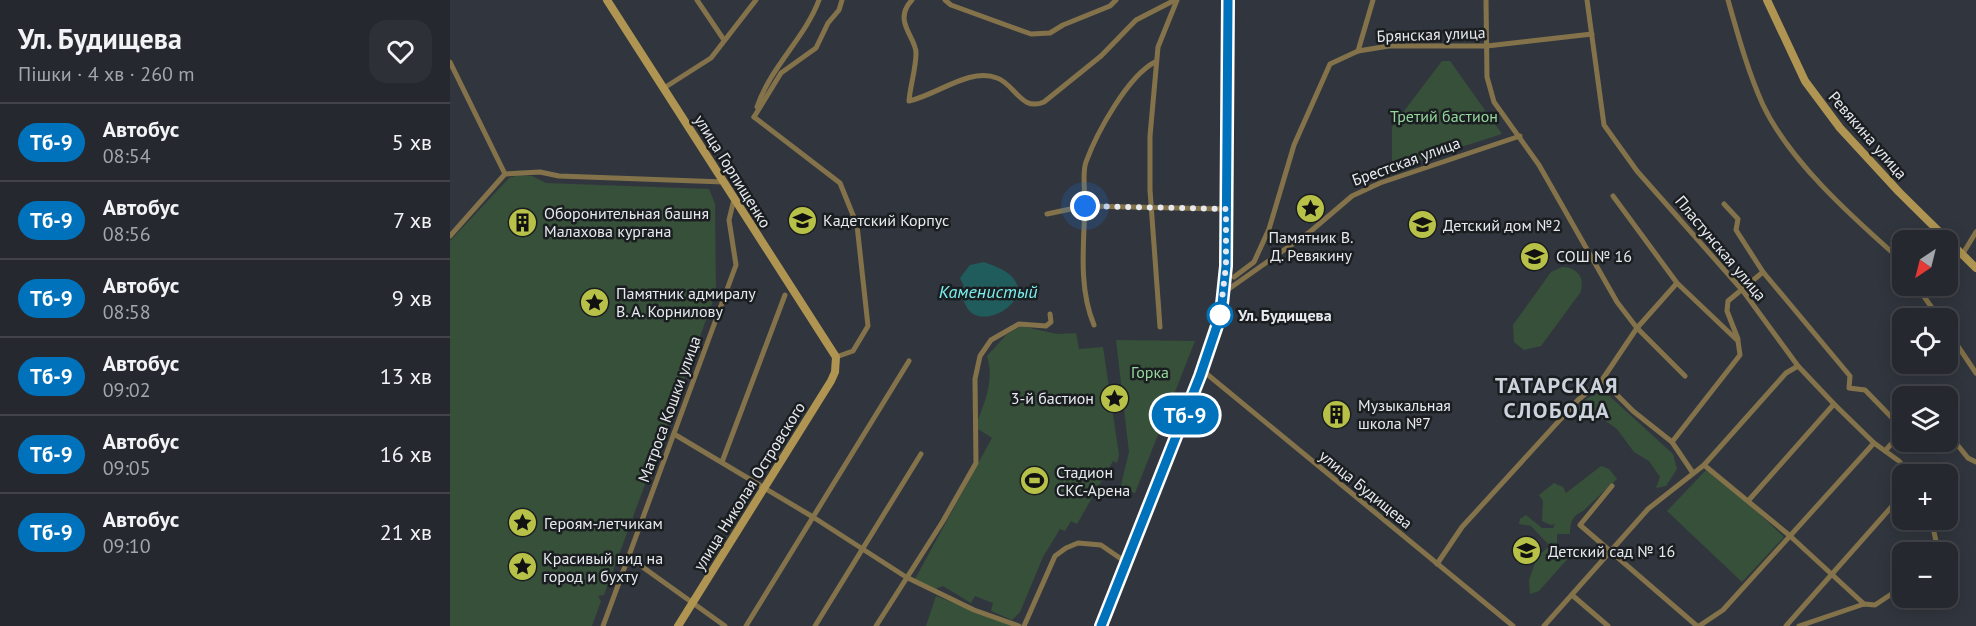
<!DOCTYPE html>
<html lang="uk">
<meta charset="utf-8">
<style>
body{margin:0;font-family:"PT Sans",sans-serif;background:#2d3036;color:#f1f3f6;height:100vh;display:flex;flex-direction:column;font-size:22px;white-space:nowrap}
*{box-sizing:border-box;margin:0}
p{font-size:20px;color:#a3a6aa}
.icon{flex:none;width:33px;height:33px;fill:none;stroke:currentColor;stroke-width:2;stroke-linecap:round;stroke-linejoin:round}
.map{position:relative;flex:1;overflow:hidden}
.sheet{display:flex;flex-direction:column;background:#25282e;width:450px}
.sheet>*{flex:none}
.badge{padding:0 12px;border-radius:20px;font-size:21px;line-height:39px}
.needle{width:39px;rotate:215deg}
.tools{position:absolute;left:1442px;top:230px;display:grid;gap:12px}
.tools a{display:grid;place-items:center;width:66px;height:66px;border-radius:12px;background:#25282e;box-shadow:0 3px 15px #0003,0 0 0 2px #42444a;font-size:30px}
.you{position:absolute;width:30px;height:30px;margin:-15px;border:4px solid #fff;border-radius:50%;background:#1a73e8;box-shadow:0 0 0 9px #1a73e833}
.map>.badge{position:absolute;translate:-50% -50%;box-shadow:0 0 0 3px #fff}
.round{display:grid;place-items:center;flex:none;width:63px;height:63px;border-radius:18px;background:#2d3036}
.overview{display:flex;align-items:center;justify-content:space-between;height:102px;padding:0 18px}
h1{font-size:28px;font-weight:800;line-height:45px}
ul{padding:0;list-style:none}
li{display:flex;align-items:center;gap:18px;height:78px;padding:0 18px;border-top:2px solid #42444a}
li div{flex:1}
li b{display:block;font-size:22px}
li em{font-style:normal}
li .badge{min-width:66px;font-weight:700;text-align:center}
main{display:flex;flex:1;min-height:0}
.map>svg:first-child{display:block}
.green{fill:#375039}
.water{fill:#205c5c}
.lines{fill:none;stroke-linecap:round;stroke-linejoin:round}
.minor{stroke:#84734a;stroke-width:5}
.secondary{stroke:#af9551;stroke-width:8}
.primary{stroke:#d1af55;stroke-width:8}
.line-casing{stroke:#fff;stroke-width:14}
.line{stroke:#0072bc;stroke-width:9}
.walk{stroke:#e6e9ee;stroke-width:6;stroke-dasharray:0 10.8}
.stop-dot{fill:#fff;stroke:#0072bc;stroke-width:3}
.labels{text-anchor:middle;dominant-baseline:central;stroke-width:5;stroke-linejoin:round;paint-order:stroke}
.street-label{font-size:16px;fill:#e6e9ee;stroke:#1b1e21}
.park-label{font-size:16px;fill:#94d79c;stroke:#1b1e21}
.poi-label{font-size:16px;fill:#e6e9ee;stroke:#1b1e21;text-anchor:start}
.stop-label{font-size:16px;font-weight:bold;fill:#e6e9ee;stroke:#1b1e21;text-anchor:start}
.water-label{font-size:18px;font-style:italic;fill:#7bf0f0;stroke:#1b1e21}
.district-label{font-size:22px;font-weight:bold;letter-spacing:1.5px;fill:#cdd3dd;stroke:#1b1e21}
</style>
<main>
<section class="sheet">
<div class="overview"><div><h1>Ул. Будищева</h1><p>Пішки · 4 хв · 260 m</p></div><a class="round"><svg class="icon" aria-label="heart" viewBox="0 0 24 24"><path d="M12 20l-8-8c-3-5 5-10 8-4 3-6 11-1 8 4z"/></svg></a></div>
<ul>
<li><span class="badge" style="background:#0072bc;color:#fff">Тб-9</span><div><b>Автобус</b><p>08:54</p></div><em>5 хв</em></li>
<li><span class="badge" style="background:#0072bc;color:#fff">Тб-9</span><div><b>Автобус</b><p>08:56</p></div><em>7 хв</em></li>
<li><span class="badge" style="background:#0072bc;color:#fff">Тб-9</span><div><b>Автобус</b><p>08:58</p></div><em>9 хв</em></li>
<li><span class="badge" style="background:#0072bc;color:#fff">Тб-9</span><div><b>Автобус</b><p>09:02</p></div><em>13 хв</em></li>
<li><span class="badge" style="background:#0072bc;color:#fff">Тб-9</span><div><b>Автобус</b><p>09:05</p></div><em>16 хв</em></li>
<li><span class="badge" style="background:#0072bc;color:#fff">Тб-9</span><div><b>Автобус</b><p>09:10</p></div><em>21 хв</em></li>
</ul>
</section>
<div class="map">
<svg width="1526" height="626" viewBox="0 0 1526 626">
<rect width="100%" height="100%" fill="#31363e"/>
<g class="green">
<path d="M992,61h8l52,73 -110,35v-42z"/>
<path d="M69,175l13,1 14,7 163,6 6,15 1,89 -112,302 -6,1 3,5 -9,25h-142v-385l59,-63z"/>
<path d="M1112,267c15,0 24,11 18,26l-39,53 -17,4 -10,-8 -1,-17 38,-53z"/>
<path d="M571,326l36,8 19,-1 3,16 24,-2 16,108 -2,8 -4,-2 -36,63 -6,-3 -6,10 -5,-2 -17,28 -23,55 -8,8 -21,-9 2,-8 -18,-7 -4,7 -28,-17 -8,3 -20,-10 77,-141 -17,-11c9,-23 20,-46 12,-71l19,-21z"/>
<path d="M666,340l79,1 -60,152 -15,-4 9,-37z"/>
<path d="M1155,392l68,62 4,15 -11,17 -10,2 4,-11 -11,-16 -15,-9 -17,-23 -21,-15 -18,3 -2,-2c3,-13 16,-22 29,-23z"/>
<path d="M1151,466l8,3 8,10 -34,32c-11,5 -13,11 -13,23h-13v14l8,-1 6,4v4l-32,36 -9,3 -1,-14 8,-23 17,-15 -6,2 -17,-18 -12,-2 1,-5 6,-4 16,13h11l2,-4 -4,1 -9,-4 1,-20 -4,-6 15,-12 9,4 3,6z"/>
<path d="M1259,467l75,70 -42,45 -75,-71z"/>
<path d="M486,596l76,30h-86z"/>
</g>
<path class="water" d="M534,262c10,4 23,8 29,16 21,24 -35,57 -48,26 -3,-7 -4,-11 -1,-18l-4,-8 10,-13z"/>
<g class="lines">
<g class="minor">
<path d="M247,0l27,40"/>
<path d="M462,0c-20,21 4,37 4,53 0,16 -6,33 -7,48 28,-6 61,-34 88,-23 18,6 24,34 47,24l57,-46 35,-36 39,-20"/>
<path d="M495,0l6,5 80,29 19,-1 13,-8 47,-19 6,-6"/>
<path d="M1036,0l1,77 7,25 45,63 78,137 20,26 48,48"/>
<path d="M1137,0l17,125 33,46 106,120 55,75 36,38 40,39 25,18 11,13"/>
<path d="M1278,0c10,35 20,72 35,105 26,55 86,109 131,149l8,12"/>
<path d="M908,51l15,-51"/>
<path d="M0,62l55,112"/>
<path d="M214,88l47,-30 45,-58"/>
<path d="M307,107c14,-41 48,-69 62,-107"/>
<path d="M304,117l86,66 17,42 11,101 -15,25 -17,6"/>
<path d="M304,117l27,-44 35,-25 12,-25 11,-13 3,-10"/>
<path d="M55,174l35,-2 19,4 165,6"/>
<path d="M1163,196l64,87 61,58 2,14 -68,87"/>
<path d="M1274,204l14,15 -2,11 27,42"/>
<path d="M597,214l38,-8 140,3"/>
<path d="M0,236l55,-62"/>
<path d="M1512,255l14,-23"/>
<path d="M784,277l20,-15 15,-33 25,-84 36,-81 28,-13 31,-5h98l105,-12"/>
<path d="M1466,285l23,33"/>
<path d="M773,293l88,-62 41,-35 28,-13 140,-47"/>
<path d="M644,325c-16,-38 -10,-82 -9,-122 0,-12 -3,-30 1,-41 11,-30 42,-86 69,-100"/>
<path d="M710,327l-10,-137v-54l8,-89 19,-47"/>
<path d="M1497,330l29,43"/>
<path d="M1288,339l-11,-28 1,-10 35,-29 87,104 -1,12 16,2 37,38"/>
<path d="M752,370l311,256"/>
<path d="M1152,380l31,31 39,31 21,31"/>
<path d="M1497,432l21,26 8,4"/>
<path d="M224,434l139,83 93,60 68,33 45,16"/>
<path d="M1435,451l17,-19"/>
<path d="M272,462l63,-167"/>
<path d="M1254,465l85,70 75,69"/>
<path d="M1162,486l-32,39 117,101"/>
<path d="M1298,501l86,-97"/>
<path d="M1481,519l5,22 -2,11"/>
<path d="M180,558l95,68"/>
<path d="M987,564l25,-37 116,-127 24,-20 35,-52 40,-45"/>
<path d="M1122,595l36,31"/>
<path d="M153,626l133,-361 -7,-45 5,-21"/>
<path d="M296,626l163,-265"/>
<path d="M365,626l106,-172"/>
<path d="M426,626l67,-105 33,-58 -1,-84 5,-23 11,-16 28,-16 27,2 5,-4 -1,-8"/>
<path d="M574,626l31,-70 11,-8 12,-5 23,2 26,18"/>
<path d="M1094,626l104,-117 56,-44 82,-92 12,-7"/>
<path d="M1249,626l24,-16 151,-167"/>
<path d="M1336,626l116,-131"/>
<path d="M1349,626l65,-22 11,1 27,-18"/>
</g>
<g class="secondary">
<path d="M157,0l229,357 -1,15 -4,9 -153,245"/>
<path d="M1317,0l38,81 35,47 59,64 77,76"/>
</g>
<path class="primary" d="M651,626l99,-250 20,-62 6,-48 2,-266"/>
</g>
<g class="lines">
<defs>
<path id="line" d="M651,626l99,-250 21,-62 5,-48 2,-266"/>
</defs>
<use href="#line" class="line-casing"/>
<use href="#line" class="line"/>
<path class="walk" d="M635,206l141,3v57l-6,49"/>
</g>
<defs>
<symbol id="sight-disc" viewBox="-11 -11 22 22"><circle r="9.5" fill="#b8c147" stroke="#1b1e21"/><path d="M0-6L1.8-2.2L6-1.7L2.9 1.2L3.7 5.4L0 3.3L-3.7 5.4L-2.9 1.2L-6-1.7L-1.8-2.2Z" fill="#111"/></symbol>
<symbol id="school-disc" viewBox="-11 -11 22 22"><circle r="9.5" fill="#b8c147" stroke="#1b1e21"/><path d="M0-5L7-2L0 1L-7-2ZM-4 1L0 2.5L4 1V4Q0 6-4 4Z" fill="#111"/></symbol>
<symbol id="building-disc" viewBox="-11 -11 22 22"><circle r="9.5" fill="#b8c147" stroke="#1b1e21"/><path d="M-4-6H4V6H1V3H-1V6H-4ZM-2.5-4.3h1.7v1.8h-1.7ZM.8-4.3h1.7v1.8H.8ZM-2.5-1h1.7V.8h-1.7ZM.8-1h1.7V.8H.8Z" fill="#111"/></symbol>
<symbol id="stadium-disc" viewBox="-11 -11 22 22"><circle r="9.5" fill="#b8c147" stroke="#1b1e21"/><path d="M0-5a6.5 5 0 1 0 0 10a6.5 5 0 1 0 0-10ZM-3.5-1.8h7v3.6h-7Z" fill="#111"/></symbol>
</defs>
<g fill-rule="evenodd">
<use href="#sight-disc" x="844" y="192" width="33" height="33"/>
<use href="#school-disc" x="336" y="204" width="33" height="33"/>
<use href="#building-disc" x="56" y="206" width="33" height="33"/>
<use href="#school-disc" x="956" y="208" width="33" height="33"/>
<use href="#school-disc" x="1068" y="240" width="33" height="33"/>
<use href="#sight-disc" x="128" y="286" width="33" height="33"/>
<use href="#sight-disc" x="648" y="382" width="33" height="33"/>
<use href="#building-disc" x="870" y="398" width="33" height="33"/>
<use href="#stadium-disc" x="568" y="464" width="33" height="33"/>
<use href="#sight-disc" x="56" y="506" width="33" height="33"/>
<use href="#school-disc" x="1060" y="534" width="33" height="33"/>
<use href="#sight-disc" x="56" y="550" width="33" height="33"/>
</g>
<circle class="stop-dot" cx="770" cy="315" r="12"/>
<g class="labels">
<g class="street-label">
<text transform="translate(981 34) rotate(-2)">Брянская улица</text>
<text transform="translate(1418 135) rotate(49)">Ревякина улица</text>
<text transform="translate(956 161) rotate(-20)">Брестская улица</text>
<text transform="translate(283 171) rotate(58)">улица Горпищенко</text>
<text transform="translate(1271 248) rotate(50)">Пластунская улица</text>
<text transform="translate(219 409) rotate(-70)">Матроса Кошки улица</text>
<text transform="translate(299 486) rotate(-58)">улица Николая Островского</text>
<text transform="translate(916 489) rotate(39)">улица Будищева</text>
</g>
<g class="park-label">
<text x="994" y="116">Третий бастион</text>
<text x="700" y="372">Горка</text>
</g>
<g class="poi-label">
<text x="94" y="213">Оборонительная башня<tspan x="94" dy="18">Малахова кургана</tspan></text>
<text x="373" y="220">Кадетский Корпус</text>
<text x="993" y="225">Детский дом №2</text>
<text x="861" y="237" text-anchor="middle">Памятник В.<tspan x="861" dy="18">Д. Ревякину</tspan></text>
<text x="1106" y="256">СОШ № 16</text>
<text x="166" y="293">Памятник адмиралу<tspan x="166" dy="18">В. А. Корнилову</tspan></text>
<text x="644" y="398" text-anchor="end">3-й бастион</text>
<text x="908" y="405">Музыкальная<tspan x="908" dy="18">школа №7</tspan></text>
<text x="606" y="472">Стадион<tspan x="606" dy="18">СКС-Арена</tspan></text>
<text x="94" y="523">Героям-летчикам</text>
<text x="1098" y="551">Детский сад № 16</text>
<text x="93" y="558">Красивый вид на<tspan x="93" dy="18">город и бухту</tspan></text>
</g>
<g class="stop-label">
<text x="788" y="315">Ул. Будищева</text>
</g>
<g class="water-label">
<text x="538" y="291">Каменистый</text>
</g>
<g class="district-label">
<text x="1107" y="385">ТАТАРСКАЯ<tspan x="1107" dy="25">СЛОБОДА</tspan></text>
</g>
</g>
</svg>
<div class="tools">
<a><svg class="needle" viewBox="-14 -14 28 28"><path d="M0-13l5 13h-10z" fill="#e53935"/><path d="M0 13l5-13h-10z" fill="#a3a6aa"/></svg></a>
<a><svg class="icon" aria-label="locate" viewBox="0 0 24 24"><circle cx="12" cy="12" r="6"/><path d="M12 2v4M12 18v4M2 12h4M18 12h4"/></svg></a>
<a><svg class="icon" aria-label="layers" viewBox="0 0 24 24"><path d="M12 4l9 5-9 5-9-5zM3 14l9 5 9-5"/></svg></a>
<a>+</a>
<a>−</a>
</div>
<div class="you" style="left:635px;top:206px"></div>
<b class="badge" style="left:735px;top:415px;background:#0072bc;color:#fff">Тб-9</b>
</div>
</main>
